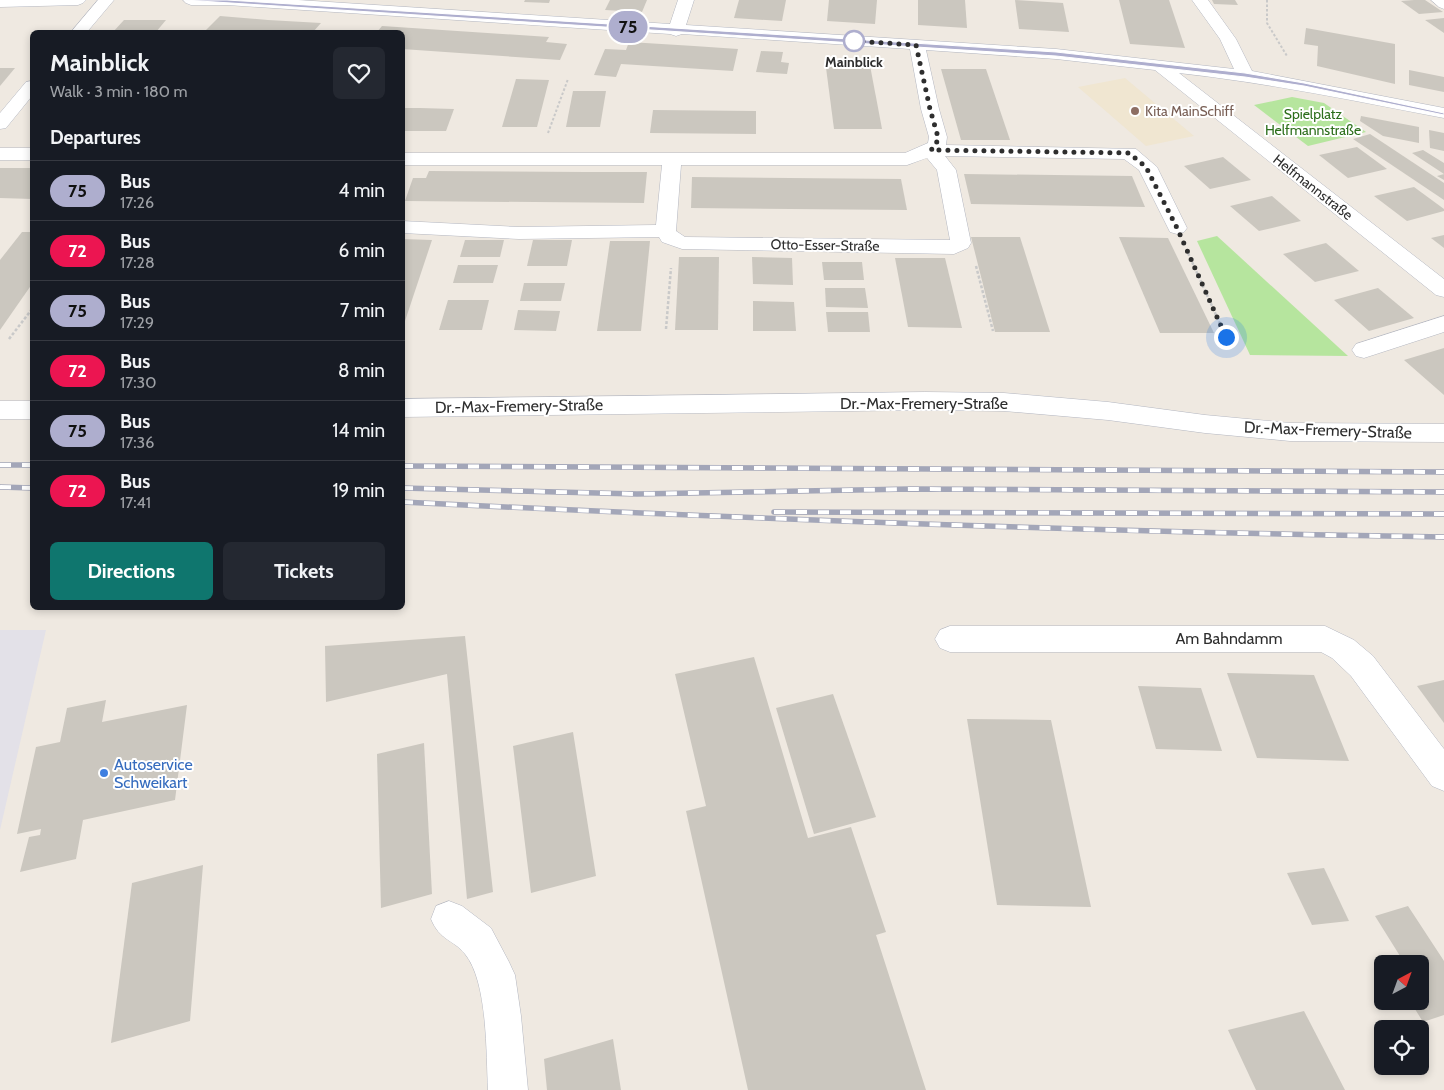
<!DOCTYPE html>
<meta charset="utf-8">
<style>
body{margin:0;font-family:Cabin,sans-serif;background:#242831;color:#f1f3f6;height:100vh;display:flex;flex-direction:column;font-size:19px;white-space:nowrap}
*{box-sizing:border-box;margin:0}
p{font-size:16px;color:#9ea1a6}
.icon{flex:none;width:28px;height:28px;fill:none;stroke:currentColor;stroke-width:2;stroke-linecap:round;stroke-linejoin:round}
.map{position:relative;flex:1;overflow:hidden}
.sheet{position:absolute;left:30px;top:30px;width:375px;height:580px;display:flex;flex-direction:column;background:#171b24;border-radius:8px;box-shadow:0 2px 8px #0003}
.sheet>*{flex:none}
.badge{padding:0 10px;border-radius:16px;font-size:18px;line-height:32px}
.needle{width:32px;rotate:41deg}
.buttons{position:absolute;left:1374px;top:955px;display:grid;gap:10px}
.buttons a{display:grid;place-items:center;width:55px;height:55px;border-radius:8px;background:#171b24;box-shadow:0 2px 8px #0003;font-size:25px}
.you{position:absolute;width:25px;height:25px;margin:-12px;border:4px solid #fff;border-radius:50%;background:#1a73e8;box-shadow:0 0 0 8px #1a73e833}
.map>.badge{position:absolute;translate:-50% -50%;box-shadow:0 0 0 2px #fff}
h2{padding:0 20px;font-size:19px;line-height:45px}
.round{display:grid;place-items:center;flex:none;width:52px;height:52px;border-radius:8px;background:#242831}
.head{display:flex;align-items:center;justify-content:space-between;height:85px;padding:0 20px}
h1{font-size:24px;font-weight:700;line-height:38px}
.primary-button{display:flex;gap:10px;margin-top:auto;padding:10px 20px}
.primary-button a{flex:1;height:58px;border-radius:8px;background:#0f766e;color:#fff;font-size:20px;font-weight:700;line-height:58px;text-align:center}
.primary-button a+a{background:#242831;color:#f1f3f6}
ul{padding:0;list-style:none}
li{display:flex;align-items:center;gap:15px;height:60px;padding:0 20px;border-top:1px solid #363941}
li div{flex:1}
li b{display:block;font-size:19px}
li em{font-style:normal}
li .badge{min-width:55px;font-weight:700;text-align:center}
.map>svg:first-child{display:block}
.industrial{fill:#e3e1e8}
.education{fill:#f0e6d1}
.green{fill:#b6e59e}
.building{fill:#cbc7bf}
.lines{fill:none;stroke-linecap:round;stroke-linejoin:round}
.minor-casing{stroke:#b4b7c1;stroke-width:1}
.path-far1{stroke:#c9c9c9;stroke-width:2;stroke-dasharray:2.5 2;stroke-linecap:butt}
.path{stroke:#c9c9c9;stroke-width:2.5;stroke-dasharray:3 2;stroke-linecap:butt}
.minor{fill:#fff;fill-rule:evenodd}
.rail-casing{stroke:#a3a6b8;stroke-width:5.5}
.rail{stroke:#fff;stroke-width:4;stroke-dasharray:11;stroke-linecap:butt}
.line{fill:#aeaece;stroke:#fff}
.walk{stroke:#2e2e2e;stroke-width:5;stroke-dasharray:0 9}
.stop-dot{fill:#fff;stroke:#aeaece;stroke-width:2.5}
.education-dot{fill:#8d6e63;stroke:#fff;stroke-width:2}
.shop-dot{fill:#3f7fe0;stroke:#fff;stroke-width:2}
.labels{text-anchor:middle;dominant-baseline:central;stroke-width:4;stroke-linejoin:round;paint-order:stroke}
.far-stop-label{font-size:14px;font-weight:bold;fill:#2e2e2e;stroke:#fff}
.far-education-label{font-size:14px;fill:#785e54;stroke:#fff;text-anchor:start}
.far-park-label{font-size:14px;fill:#2c6e1b;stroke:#fff}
.far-street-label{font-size:14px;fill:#2e2e2e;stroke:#fff}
.street-label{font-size:16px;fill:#2e2e2e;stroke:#fff}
.shop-label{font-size:16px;fill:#366cbe;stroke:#fff;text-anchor:start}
</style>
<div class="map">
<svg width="1444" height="1090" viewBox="0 0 1444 1090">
<rect width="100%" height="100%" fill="#efe9e1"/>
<path class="industrial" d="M0,630h46l-46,200z"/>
<path class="education" d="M1125,78l69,58 -48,10 -68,-59z"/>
<g class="green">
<path d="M1292,97l32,6 42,29 -58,14 -54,-41z"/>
<path d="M1217,236l131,120 -98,-1 -53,-114z"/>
</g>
<g class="building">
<path d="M525,0h25l-1,3 -25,-1z"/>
<path d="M610,0h37l-5,12 -37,-2z"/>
<path d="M739,0h47l-4,21 -48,-3z"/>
<path d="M829,0h48l-2,24 -48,-3z"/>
<path d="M918,0h47l2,28 -49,-3z"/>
<path d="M1015,0l48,3 6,29 -50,-3z"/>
<path d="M1119,0h50l16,48 -55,-4z"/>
<path d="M1212,0h23l3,5 -24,-1z"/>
<path d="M1414,0h11l18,12 -24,2 -18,-13z"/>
<path d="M220,16l48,4 53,3 -8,9h-109z"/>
<path d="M1444,18v15l-19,-13z"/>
<path d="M124,20h42l-10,12h-43z"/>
<path d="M382,26l167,11 -3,5 21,2 -7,16 -158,-11v-17h-25z"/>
<path d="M1306,28l89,16v40l-78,-18 1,-20 -14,-2z"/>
<path d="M629,42l65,4 44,3 -5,22 -112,-7 -5,13 -22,-2 11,-26 21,1z"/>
<path d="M761,51l22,1 -2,10 8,1 -2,11 -31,-2z"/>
<path d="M825,60h44l13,69h-48z"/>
<path d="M0,68h15l-15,18z"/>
<path d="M941,69h45l24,71h-49z"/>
<path d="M1409,70l35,7v15l-35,-7z"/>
<path d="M516,79l33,1 -12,47h-35z"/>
<path d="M573,91h33l-6,36h-34z"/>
<path d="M402,108h18l34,1 -8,22h-44z"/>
<path d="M653,110l103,1v23l-106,-1z"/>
<path d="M1361,116l58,11v16l-36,-7 -23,-15z"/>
<path d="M1429,130l15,3v18l-14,-3z"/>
<path d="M1370,134l74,49v17l-91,-61z"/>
<path d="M1357,147l30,22 -39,9 -29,-23z"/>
<path d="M1423,150l21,13v17l-7,-4 7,-2 -32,-21z"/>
<path d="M1223,157l28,23 -41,9 -26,-23z"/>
<path d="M0,168h32v31l-32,-1z"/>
<path d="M429,171l156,1h62l-3,31 -239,-2 8,-23h13z"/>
<path d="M964,174l168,2 13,31 -174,-3z"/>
<path d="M692,177l209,2 6,31 -216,-2z"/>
<path d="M1414,187l30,22v2l-37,10 -33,-25z"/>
<path d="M1272,196l29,25 -42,10 -29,-25z"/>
<path d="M22,232h10v52l-32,46v-70z"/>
<path d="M1444,235v13l-13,-10z"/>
<path d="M971,237h49l30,95h-55z"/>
<path d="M1119,237l49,1 46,95h-54z"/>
<path d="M402,239l30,1 -29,87h-1z"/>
<path d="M465,240h39l-4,17h-40z"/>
<path d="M533,240h39l-5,26h-40z"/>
<path d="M610,241h40l-9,90h-44z"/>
<path d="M1326,243l33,28 -44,11 -32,-28z"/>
<path d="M679,257h40l-1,73h-43z"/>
<path d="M752,257l40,1 1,27 -40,-1z"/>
<path d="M895,258h50l17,70 -54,-1z"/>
<path d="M822,262h40l2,18h-40z"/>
<path d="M458,265h40l-5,18h-40z"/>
<path d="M524,283h41l-4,18h-41z"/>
<path d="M825,288h40l3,20 -42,-1z"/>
<path d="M1378,288l36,30 -45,13 -35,-31z"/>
<path d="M448,300h41l-7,30h-43z"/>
<path d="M753,301l41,1 2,29h-43z"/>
<path d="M518,310l42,1 -4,20 -42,-1z"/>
<path d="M826,312h42l2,20h-42z"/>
<path d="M1444,348v47l-40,-35z"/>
<path d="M465,636l28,256 -26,7 -20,-225 -121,28 -1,-56z"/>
<path d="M754,657l54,181 43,-11 35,105 -10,3 50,155h-178l-62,-279 20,-5 -31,-132z"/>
<path d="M1227,673l87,2 35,86 -92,-3z"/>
<path d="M1444,680v43l-27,-37z"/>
<path d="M1138,686l63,2 21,63 -66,-2z"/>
<path d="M833,694l43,123 -62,17 -38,-126z"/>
<path d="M106,700l-4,22 85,-17 -12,95 -92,20 -7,39 -56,13 9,-35 11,-2 1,-6 -24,5 19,-87 24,-5 7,-34z"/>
<path d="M967,719l84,1 40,187 -94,-2z"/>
<path d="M573,732l23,144 -65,17 -18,-147z"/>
<path d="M424,743l8,151 -51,14 -4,-154z"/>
<path d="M203,865l-13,156 -79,22 21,-160z"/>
<path d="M1324,868l25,53 -37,4 -25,-52z"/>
<path d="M1408,906l36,55v54l-21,7 -13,-21h10v-37h-15l-30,-48z"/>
<path d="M1304,1011l41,79h-89l-28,-60z"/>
<path d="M613,1039l8,51h-74l-3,-31z"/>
</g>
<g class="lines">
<defs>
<g id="minor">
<path d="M0,0h86l-3,3 -5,2 -78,2z"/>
<path d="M98,0h16l-27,32h-16z"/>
<path d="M183,0h115l372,24 8,-24h16l-8,25 370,24 178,20 -14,-30 -28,-39h16l28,39 16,32 192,37v10c-88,-17 -175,-35 -265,-45l265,206v18l-8,-2 -281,-225 -99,-11 -130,-9 13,59 8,28 -1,8 190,4 21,18 30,61 -3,4 -7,2 -7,-2 -31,-62 -15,-11 -179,-3 11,14 15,73 -3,5 -14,6 -272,-5 -20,-7 -3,-5 -140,2 -117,-6v-12l117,6 137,-2 6,-60h-260v-12h503l23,-10 1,-6 -8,-28 -11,-60 -228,-15 -6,2 -6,-2 -443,-29h-36l-5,-2zM927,158l10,12 13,70 -265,-3 -9,-6 5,-66h226z"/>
<path d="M1431,0h13v9l-5,-2z"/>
<path d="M32,81v15l-26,32 -6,1v-16l26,-31z"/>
<rect x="0" y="148" width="32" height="12"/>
<path d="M1444,316v16l-80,26 -8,-2 -4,-6 4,-6z"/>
<path d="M925,392l79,1 104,9 97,13 85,8 154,1v18l-154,-1 -85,-8 -97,-13 -104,-9 -79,-1 -523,7v-18z"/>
<rect x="0" y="401" width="32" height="18"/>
<path d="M950,626h375l29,14 19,16 71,93v42l-12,-5 -81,-110 -19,-18 -11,-6h-371l-10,-4 -5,-9 5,-9z"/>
<path d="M449,901l13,5 29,22 18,34 6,13 6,41 7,74h-40c-2,-36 0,-108 -23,-136 -12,-15 -25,-13 -34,-35l5,-13z"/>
</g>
</defs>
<use href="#minor" class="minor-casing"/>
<g class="path-far1">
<path d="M1267,0v23l20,33"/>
<path d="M548,133l20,-54"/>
</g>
<g class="path">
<path d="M1188,253l38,84"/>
<path d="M976,266l17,65"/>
<path d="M666,329l5,-61"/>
<path d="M9,339l23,-30"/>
</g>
<use href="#minor" class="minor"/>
<defs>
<g id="rail">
<path d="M0,465h32"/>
<path d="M402,466l1042,6"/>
<path d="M0,487l32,1"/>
<path d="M402,488l235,6 273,-5 534,3"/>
<path d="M402,502c347,17 694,30 1042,35"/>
<path d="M774,512l670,2"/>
</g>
</defs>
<use href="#rail" class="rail-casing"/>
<use href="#rail" class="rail"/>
</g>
<path class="line" d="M184,0h43l829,52 189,21 59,10 140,30v2l-140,-29 -59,-9 -189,-21z"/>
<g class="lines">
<path class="walk" d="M854,41l62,4 14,64 8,28 -2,8 -5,5 198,3 17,14 31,61 49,109"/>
</g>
<circle class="stop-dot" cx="854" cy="41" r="10"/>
<circle class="education-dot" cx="1135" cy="111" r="5"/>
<circle class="shop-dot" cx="104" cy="773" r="5"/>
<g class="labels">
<g class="far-stop-label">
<text x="854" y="62">Mainblick</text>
</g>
<g class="far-education-label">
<text x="1145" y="111">Kita MainSchiff</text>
</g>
<g class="far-park-label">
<text x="1313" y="114">Spielplatz<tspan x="1313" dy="16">Helfmannstraße</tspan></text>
</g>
<g class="far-street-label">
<text transform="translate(1313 187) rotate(38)">Helfmannstraße</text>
<text transform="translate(825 245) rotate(1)">Otto-Esser-Straße</text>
</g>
<g class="street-label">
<text x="924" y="403">Dr.-Max-Fremery-Straße</text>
<text transform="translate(519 406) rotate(-1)">Dr.-Max-Fremery-Straße</text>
<text transform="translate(1328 430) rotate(2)">Dr.-Max-Fremery-Straße</text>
<text x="1229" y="638">Am Bahndamm</text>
</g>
<g class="shop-label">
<text x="114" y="764">Autoservice<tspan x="114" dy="18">Schweikart</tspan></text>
</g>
</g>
</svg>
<div class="buttons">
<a><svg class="needle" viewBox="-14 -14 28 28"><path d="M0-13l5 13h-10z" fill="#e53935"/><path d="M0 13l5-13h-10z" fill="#9ea1a6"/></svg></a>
<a><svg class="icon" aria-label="locate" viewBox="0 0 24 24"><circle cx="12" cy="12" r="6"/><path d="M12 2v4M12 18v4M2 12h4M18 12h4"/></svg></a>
</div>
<div class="you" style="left:1226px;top:337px"></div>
<b class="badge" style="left:628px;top:27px;background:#aeaece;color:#111">75</b>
<section class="sheet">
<div class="head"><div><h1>Mainblick</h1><p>Walk · 3 min · 180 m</p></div><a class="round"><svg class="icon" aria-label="heart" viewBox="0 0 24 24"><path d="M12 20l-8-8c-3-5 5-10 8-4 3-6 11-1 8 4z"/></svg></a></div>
<h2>Departures</h2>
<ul>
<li><span class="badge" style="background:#aeaece;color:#111">75</span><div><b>Bus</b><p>17:26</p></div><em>4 min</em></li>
<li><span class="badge" style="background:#ec1551;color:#fff">72</span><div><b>Bus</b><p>17:28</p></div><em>6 min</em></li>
<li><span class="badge" style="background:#aeaece;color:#111">75</span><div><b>Bus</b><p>17:29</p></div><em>7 min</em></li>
<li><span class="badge" style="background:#ec1551;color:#fff">72</span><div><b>Bus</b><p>17:30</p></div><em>8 min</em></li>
<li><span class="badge" style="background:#aeaece;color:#111">75</span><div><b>Bus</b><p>17:36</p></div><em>14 min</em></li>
<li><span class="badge" style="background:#ec1551;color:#fff">72</span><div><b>Bus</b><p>17:41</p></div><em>19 min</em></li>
</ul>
<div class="primary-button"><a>Directions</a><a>Tickets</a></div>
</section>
</div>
